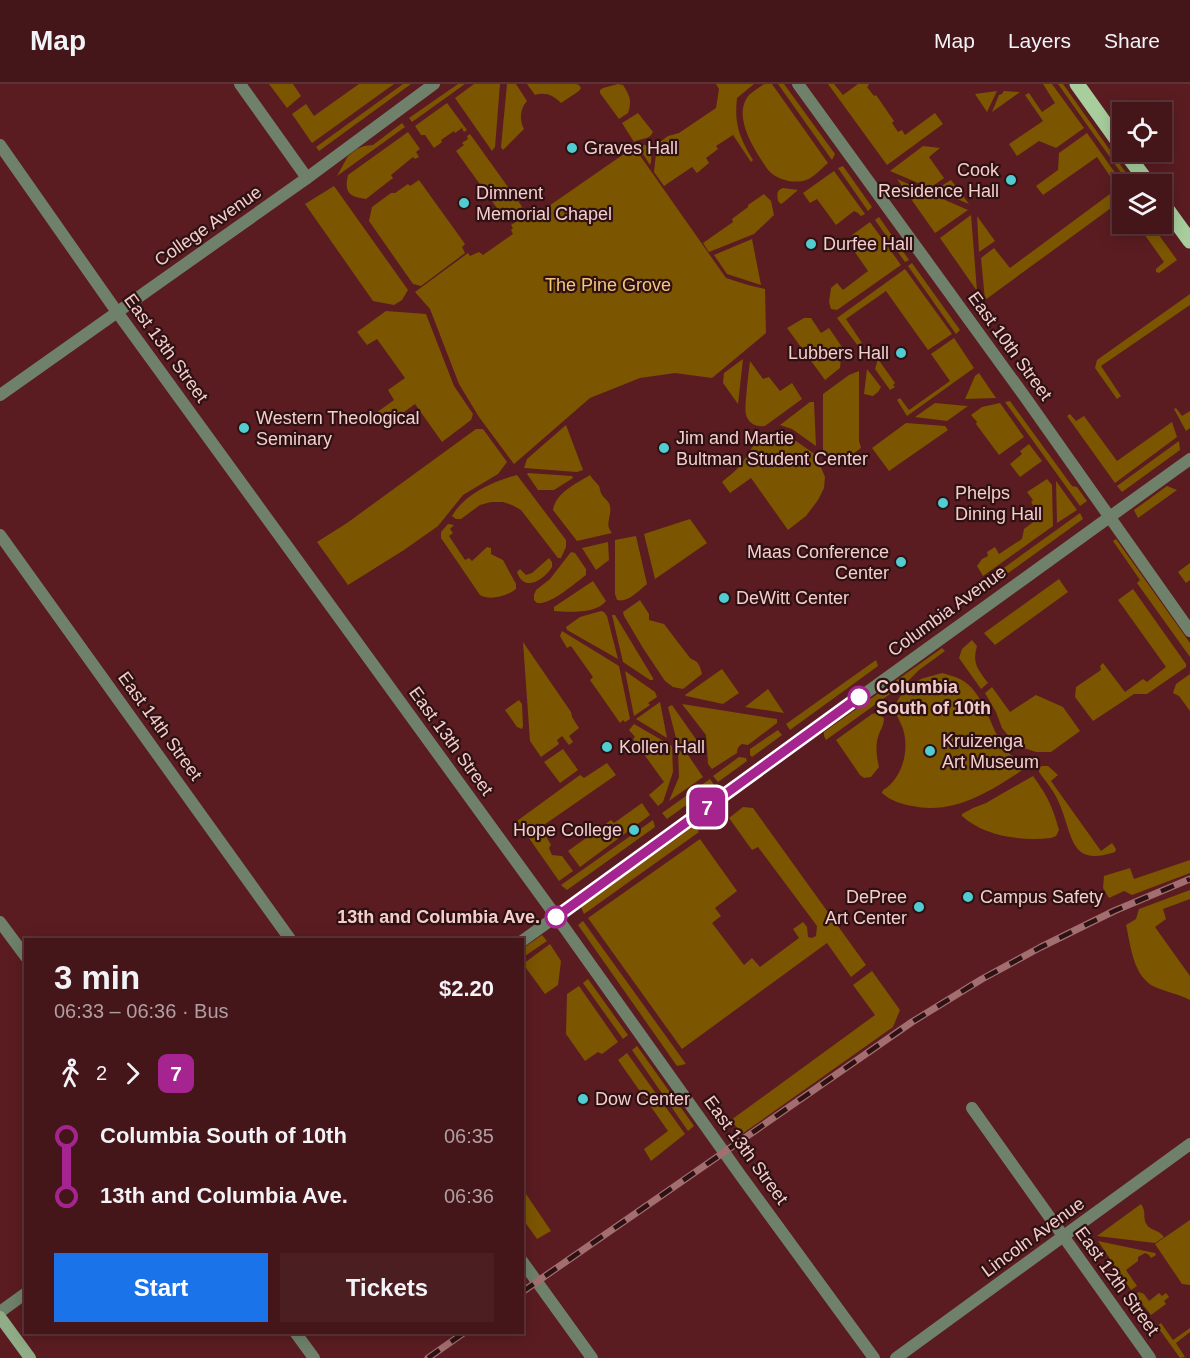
<!DOCTYPE html>
<meta charset="utf-8">
<style>
body{margin:0;font-family:Arial,sans-serif;background:#4b1e22;color:#f1f3f6;height:100vh;display:flex;flex-direction:column;font-size:22px;white-space:nowrap}
*{box-sizing:border-box;margin:0}
p{font-size:20px;color:#af9fa2}
.icon{flex:none;width:33px;height:33px;fill:none;stroke:currentColor;stroke-width:2;stroke-linecap:round;stroke-linejoin:round}
.map{position:relative;flex:1;overflow:hidden}
.details{position:absolute;left:24px;top:854px;width:500px;height:396px;display:flex;flex-direction:column;background:#441519;border-radius:0px;box-shadow:0 3px 15px #0003,0 0 0 2px #5c3438}
.details>*{flex:none}
.badge{padding:0 12px;border-radius:9px;font-size:21px;line-height:39px}
.tools{position:absolute;left:1112px;top:18px;display:grid;gap:12px}
.tools a{display:grid;place-items:center;width:60px;height:60px;border-radius:0px;background:#441519;box-shadow:0 3px 15px #0003,0 0 0 2px #5c3438;font-size:30px}
.map>.badge{position:absolute;translate:-50% -50%;box-shadow:0 0 0 3px #fff}
.legs{display:flex;align-items:center;gap:9px;height:66px;padding:0 30px;font-size:20px}
.legs p{margin-inline-start:auto}
.overview{display:flex;align-items:center;justify-content:space-between;height:102px;padding:0 30px}
h1{font-size:33px;font-weight:800;line-height:45px}
.button{display:flex;gap:12px;margin-top:auto;padding:12px 30px}
.button a{flex:1;height:69px;border-radius:0px;background:#1a73e8;color:#fff;font-size:24px;font-weight:800;line-height:69px;text-align:center}
.button a+a{background:#4b1e22;color:#f1f3f6}
ul{padding:0 30px;list-style:none}
li{display:flex;align-items:center;gap:21px;height:60px;font-size:22px}
li i{display:grid;place-items:center;width:9px;height:100%;margin:0 8px;background:currentColor}
li i::after{content:'';width:15px;height:15px;margin:-8px;border:4px solid;border-radius:50%;background:#441519}
li p{margin-inline-start:auto}
li:first-child i{background:linear-gradient(#0000 50%,currentColor 0)}
li:last-child i{background:linear-gradient(currentColor 50%,#0000 0)}
header{display:flex;align-items:center;gap:36px;box-sizing:border-box;height:84px;padding:0 30px;background:#441519;border-bottom:2px solid #5c3438}
header strong{font-size:28px}
nav{display:flex;gap:33px;margin-inline-start:auto;font-size:21px}
.map>svg:first-child{display:block}
.green{fill:#7b5500}
.lines{fill:none;stroke-linecap:round;stroke-linejoin:round}
.minor{stroke:#6f816a;stroke-width:12}
.tertiary{stroke:#6f816a;stroke-width:12}
.secondary{stroke:#90ad87;stroke-width:12}
.primary{stroke:#a8ce9d;stroke-width:15}
.rail-casing{stroke:#a26e70;stroke-width:7}
.rail{stroke:#2e1213;stroke-width:4.5;stroke-dasharray:14;stroke-linecap:butt}
.line-1-casing{stroke:#fff;stroke-width:14}
.line-1{stroke:#a5248f;stroke-width:9}
.poi-dot{fill:#51ccd1;stroke:#2e1213;stroke-width:2}
.stop-1-dot{fill:#fff;stroke:#a5248f;stroke-width:3}
.labels{text-anchor:middle;dominant-baseline:central;stroke-width:4.5;stroke-linejoin:round;paint-order:stroke}
.poi-label{font-size:18px;fill:#f5cdcc;stroke:#2e1213;text-anchor:start}
.street-label{font-size:18px;fill:#f5cdcc;stroke:#2e1213}
.park-label{font-size:18px;fill:#f6c77a;stroke:#2e1213}
.stop-label{font-size:18px;font-weight:bold;fill:#f5cdcc;stroke:#2e1213;text-anchor:start}
</style>
<header>
<strong>Map</strong>
<nav><a>Map</a><a>Layers</a><a>Share</a></nav>
</header>
<div class="map">
<svg width="1190" height="1274" viewBox="0 0 1190 1274">
<rect width="100%" height="100%" fill="#5a1c21"/>
<g class="green">
<path d="M269,0h24l8,12 -14,12z"/>
<path d="M359,0h35l-82,59 -20,-29 14,-10 8,12z"/>
<path d="M403,0h8l-92,67 -3,-4z"/>
<path d="M458,0h7l-53,38 -3,-4z"/>
<path d="M474,0h26l-5,63 -3,4 -37,-53z"/>
<path d="M507,0h9l11,17c-7,8 -8,18 -3,28l-21,21 -2,-3z"/>
<path d="M527,0h49l3,1 2,3 -2,3 -18,12c-8,-8 -16,-11 -26,-8z"/>
<path d="M618,0l5,1c7,11 9,16 5,28l-9,6 -19,-26v-3l3,-2z"/>
<path d="M716,0h38l-17,14c-3,27 3,40 16,62l-2,2 -18,-27 -17,11 2,3 -12,9 3,5 -12,10 -5,-6 -28,19 -10,-14 3,-28 11,-8 11,-3 37,-25 3,-19z"/>
<path d="M764,0h8l56,79c-6,5 -15,15 -22,17 -11,4 -28,0 -36,-8 -3,-3 -6,-8 -8,-11 -11,-17 -29,-47 -13,-66 4,-4 10,-7 15,-11z"/>
<path d="M778,0h6l51,70 -3,6z"/>
<path d="M828,0h6l9,11 15,-11h10l1,1 -2,2 7,9 2,-1 18,26 -2,2 6,9 4,-2 3,5 30,-22 8,11 -56,41z"/>
<path d="M1043,0h9l32,44 -28,20 -17,-7 -22,15 -8,-12 34,-23 -18,-26 4,-2 13,19 13,-9z"/>
<path d="M1058,0h5l71,100h-5z"/>
<path d="M997,7l-10,21 -12,-18z"/>
<path d="M1004,7l16,1 -28,20 7,-17 3,-1z"/>
<path d="M447,19l20,27 -3,2 -2,-4 -7,5 -1,-2 -13,9 1,2 -8,6 -9,-13h-4l-6,-9z"/>
<path d="M638,29l15,19c-3,8 -13,6 -19,10l-12,-19z"/>
<path d="M402,39l3,4 -68,49 11,-20 9,-7 7,-3 9,-1z"/>
<path d="M408,48l12,17 -4,3 3,5 -4,2 -2,-2 -22,18 2,3 -27,21c-17,-2 -22,-7 -18,-24z"/>
<path d="M1087,49l36,51h-1v16l-137,100 -4,-42 13,-10 16,20 108,-80 -21,-31 -54,38 -7,-9 22,-16 1,-17z"/>
<path d="M470,50l51,71 2,5 -16,12 -51,-71 8,-6 -2,-2 6,-4 -1,-3z"/>
<path d="M643,61l9,1 -1,16 -1,3 -11,-17z"/>
<path d="M923,62l17,2 -11,9 15,21 -14,10 -40,-17z"/>
<path d="M634,63l92,131 22,7 17,4 1,44 -54,45 -37,-5 -35,5 -50,20 -76,66 -35,-47 -20,-33 -29,-75 -15,-17 53,-39 2,3 9,-4 4,3 30,-21 -2,-4 2,-2 -2,-3 15,-10h10z"/>
<path d="M843,82l29,41 -4,4 -30,-43z"/>
<path d="M834,87l31,43 -4,2 -3,-3 -4,-2 -18,14 -19,-26 -7,4 -7,-10z"/>
<path d="M897,95l71,31 -33,23z"/>
<path d="M419,96l46,64 -3,3 3,6 -44,33 -8,-2 -44,-63 3,-14 19,-14h4l13,-9 2,2z"/>
<path d="M951,96l18,24 -34,-14z"/>
<path d="M334,102l74,104 -6,10 -8,5 -21,-4 -68,-97z"/>
<path d="M783,104l15,2 -14,12 -3,2 -3,-3c-1,-6 -2,-11 5,-13z"/>
<path d="M764,110l7,7 3,14 -20,19 -45,18 -6,-9 30,-21 -1,-3 16,-12v-2z"/>
<path d="M971,131l6,76 -37,-53z"/>
<path d="M977,132l18,25 -16,11z"/>
<path d="M879,133l30,43 -4,2 -30,-42z"/>
<path d="M870,138l31,43 -64,45 -6,-1 -2,-7 2,-14 6,-5 6,7 25,-19 -18,-26 6,-4 -4,-6z"/>
<path d="M1137,140h14l26,36 -18,13 -3,-1v-3l8,-7z"/>
<path d="M752,155l9,46 -34,-11 -13,-19z"/>
<path d="M912,179l48,67 -4,4 -48,-68z"/>
<path d="M905,185l47,65 -24,16 -42,-59 -40,28 16,24 -4,3 -21,-28z"/>
<path d="M1190,210v11l-89,61 20,30 -4,3 -22,-31 2,-8z"/>
<path d="M386,227l40,3 28,72 19,28 -2,6 -29,22 -27,-38 -30,22 -9,-13 18,-13 -6,-10 17,-12 -28,-39 -10,6 -10,-13z"/>
<path d="M804,234h7l10,15 8,-5 13,19 -2,21 -15,12 -38,-52z"/>
<path d="M954,254l20,30 -67,48 -10,-16 3,-2 9,12 41,-29 -19,-27z"/>
<path d="M743,275l-5,45 -15,-21 1,-10z"/>
<path d="M878,275l17,24 -2,2 2,2 -5,3 -15,-21z"/>
<path d="M750,277l13,18 6,-2 11,14 12,-8 10,16 -37,27c-9,1 -16,-2 -19,-11 -2,-7 3,-44 4,-54z"/>
<path d="M867,285l14,18 -3,5 -5,4 -9,-2z"/>
<path d="M859,287v70l2,7 -17,12 -21,-8v-58l26,-19z"/>
<path d="M979,289l17,25 -31,1 10,-23z"/>
<path d="M1010,317l62,85 5,1 10,14 -7,5 -75,-104z"/>
<path d="M810,318h4l2,44 -24,-17 -12,-4z"/>
<path d="M935,319l32,3h1l-21,15 -32,-4z"/>
<path d="M1000,319l24,34 -25,18 -23,-31 1,-2 -6,-7 11,-8z"/>
<path d="M1176,324l6,8 8,-5v17l-4,3 -12,-22z"/>
<path d="M1070,330l6,7 8,-5 33,45 55,-39 5,15 -62,46 -48,-67z"/>
<path d="M906,339l39,3 3,4 -59,41 -17,-23z"/>
<path d="M566,341l17,45 -6,2 -53,-4 3,-9z"/>
<path d="M476,345h7l24,33 -9,12 -35,21 -25,31 -34,24 -56,35 -31,-43 30,-19z"/>
<path d="M778,349l18,8 20,14 9,22 -1,11 -6,12 -12,16 -18,14 -37,-52 -21,15 -8,-11c5,-5 13,-10 18,-16 14,-19 12,-27 38,-33z"/>
<path d="M1179,357l1,9 -58,42 -5,-6z"/>
<path d="M1029,360l13,17 -22,16 -10,-13 12,-10 -2,-3z"/>
<path d="M528,389l44,3 1,2 -19,12h-16l-11,-16z"/>
<path d="M517,391l49,65v7l-5,11h-3l-37,-48 -9,-5 -9,-3h-12l-11,3 -19,14h-5l-4,-3c12,-22 42,-35 65,-41z"/>
<path d="M590,391c2,4 6,7 9,11 1,2 1,6 3,9 3,4 7,6 8,11 2,11 -6,18 2,27l-35,8 -24,-31c3,-18 23,-26 37,-35z"/>
<path d="M1047,395l5,6 1,41 -70,50 -6,-10 5,-7 6,-3 -1,-4 8,-5 4,7 23,-15 2,-10 16,-12 -9,-15 2,-2 -6,-8z"/>
<path d="M1056,397l21,29 -20,13z"/>
<path d="M1167,402l10,4 -39,28 -4,-8z"/>
<path d="M1080,429l3,6 -90,65 -6,-4z"/>
<path d="M690,435l17,24 -52,36 -11,-45z"/>
<path d="M448,440l6,1 -4,4 3,4 -4,3 16,24 4,-2 3,3 15,-14 4,1v6l12,6 13,24v5c-9,7 -26,12 -36,6l-39,-57v-6z"/>
<path d="M636,452l11,48c-9,7 -19,19 -30,16l-2,-6v-54z"/>
<path d="M1116,455l74,104v14l-53,-74 3,-3 -27,-39z"/>
<path d="M608,458l1,18 -13,10 -14,-22z"/>
<path d="M571,468l4,1 11,16v6c-11,8 -35,30 -49,28l-3,-3v-5l2,-5 14,-11z"/>
<path d="M549,474l3,4v5c-8,13 -28,26 -35,5l3,-3 6,6 6,-2z"/>
<path d="M1190,479v17l-4,3 -8,-11z"/>
<path d="M1059,495l9,13 -73,53 -11,-12z"/>
<path d="M593,497l13,20c-10,13 -37,11 -52,10v-4z"/>
<path d="M1133,505l53,75v3l-39,27h-13l-41,27 -18,-24 1,-10 25,-17 -1,-4 3,-3 22,29 18,-13 4,3 19,-15 -48,-67z"/>
<path d="M640,516l9,14v6l15,4 26,34 7,4 3,5 2,7 -19,15 -10,-2 -8,-6 -22,-33 -19,-32 -1,-4z"/>
<path d="M601,527l3,1 3,4 11,43 -51,-29 -1,-3 14,-10z"/>
<path d="M612,531h3l38,63v2h-3l-27,-18z"/>
<path d="M562,547l57,35 11,53 -5,3 -2,-2 -3,3 -30,-43 3,-3 -22,-31 -4,2 -7,-12z"/>
<path d="M972,556l5,6c-5,18 1,23 11,37l-7,6 -22,-31 3,-9z"/>
<path d="M523,558l48,70 1,5 7,11 -10,8 4,6 -4,3 -7,-9 -5,4 2,4 -18,13 -11,-16z"/>
<path d="M942,564l3,3 -26,19 -11,11 -82,59 -2,-4v-4z"/>
<path d="M876,576l2,6 -88,64 -4,-6z"/>
<path d="M722,585l17,24 -16,11 -37,-8 -1,-1z"/>
<path d="M625,587l30,21 2,5 -9,6 2,2 -16,11z"/>
<path d="M942,589c6,2 12,3 18,6 24,12 30,49 45,70 6,7 14,12 19,20 -34,22 -69,46 -112,37 -11,-2 -21,-5 -30,-13l1,-3c18,-10 26,-37 21,-57 -1,-8 -7,-14 -8,-22 -2,-14 16,-29 28,-33 6,-2 12,-3 18,-5z"/>
<path d="M1190,590v37l-11,-15 -6,-3 3,-9z"/>
<path d="M992,603l18,25 26,-17 27,12 17,24 -29,21h-15l-15,-5 -11,-9 -8,-10 -6,-16 -11,-19z"/>
<path d="M768,605l16,24 -39,-6z"/>
<path d="M519,616l3,4 1,22 -1,3 -5,-2 -12,-17z"/>
<path d="M660,618l7,36 -31,-19z"/>
<path d="M682,620l95,15v4l-29,22 -6,-1c-4,3 -5,5 -5,9l-25,16 -4,-5 -2,-29z"/>
<path d="M672,621l28,40 -2,5 -3,1 -18,-9 -9,-35z"/>
<path d="M876,629l8,5c0,8 -4,12 -6,19 -3,10 -1,21 1,30l-8,10 -7,1 -4,-3 -24,-35 36,-26z"/>
<path d="M634,640l38,22 1,26 -10,30 -5,4 -9,-11 15,-13 -31,-43 2,-2 -6,-7z"/>
<path d="M778,646l4,5 -30,22 -2,-2v-6z"/>
<path d="M563,665l15,21 -18,13 -16,-21z"/>
<path d="M678,666l10,5 15,22 -34,24 10,-24z"/>
<path d="M739,673l7,1 1,3 -29,21 -5,-6z"/>
<path d="M607,679l9,12 -75,52 10,18 -2,3 3,7 10,1 11,15 -14,10 -42,-60 63,-46 4,3z"/>
<path d="M1042,682h6l10,9 -7,6 50,70 11,-8 4,6 -1,3c-46,16 -42,-18 -56,-49 -4,-11 -13,-21 -20,-31v-4z"/>
<path d="M1033,692c15,21 19,29 26,54l-3,6 -5,2c-29,3 -66,-1 -89,-22v-2l11,-6 13,-5z"/>
<path d="M710,695l4,6 -47,34 -5,-6z"/>
<path d="M642,719l8,12 -70,52 -12,-16 43,-31 3,3z"/>
<path d="M743,723l10,1 113,157 -15,12 -24,-34 -145,106 -94,-131 112,-79 37,52 -22,17 6,8 -9,7 32,42 8,-7 8,9 39,-29 -6,-9 10,-7 4,5 1,10 4,1 4,-2 1,-10 -59,-79 -6,3 -23,-32z"/>
<path d="M653,736l2,7 -88,63 -6,-5z"/>
<path d="M694,742l5,6 -115,82 -3,-7z"/>
<path d="M1190,776v13l-58,22 -8,-4 -15,7 -6,-10 1,-12 26,-8 4,11z"/>
<path d="M1190,806v9l-27,10 3,10 -11,8 35,49v24c-11,-6 -24,-8 -35,-13 -22,-10 -24,-41 -29,-62l10,-6 3,-10z"/>
<path d="M583,837l103,143 -9,2 -99,-141z"/>
<path d="M542,851l5,6 -25,17v-9z"/>
<path d="M550,860l11,17 -3,24 -13,9 -22,-30z"/>
<path d="M872,887l28,39 -7,17 -151,107 -11,-14 144,-105 -22,-30z"/>
<path d="M588,895l40,56 -5,4 -40,-56z"/>
<path d="M579,902l39,56 -16,12 -4,-2 -13,9 -19,-27 1,-40z"/>
<path d="M637,962l57,80 -6,5 -56,-81z"/>
<path d="M627,969l58,81 -34,27 -7,-12 24,-18 -50,-71z"/>
<path d="M522,1104l29,43 -14,8 -15,-21z"/>
<path d="M1141,1120c6,8 1,14 6,21 4,6 11,4 17,12l-9,6 -58,-7z"/>
<path d="M1190,1136v65l-8,-1 -27,-40z"/>
<path d="M1098,1157l57,12 1,2 -5,3 -2,-3 -4,-2 -7,4v4l-12,9 11,16 -6,4z"/>
<path d="M1139,1208l5,2 5,7 10,-8 3,3 4,-3 3,4 -5,4 2,3 -15,11 -16,-20z"/>
<path d="M1161,1239l12,17 17,-12v4l-14,11 9,14 -5,1 -23,-32z"/>
</g>
<g class="lines">
<g class="minor">
<path d="M240,0l67,94"/>
<path d="M0,451l290,404"/>
<path d="M0,838l26,35"/>
<path d="M972,1024l178,250"/>
<path d="M522,1177l70,97"/>
<path d="M295,1248l19,26"/>
</g>
<g class="tertiary">
<path d="M798,0l227,313 165,234"/>
<path d="M0,61l117,167 449,618 175,246 133,182"/>
<path d="M0,311l307,-217 127,-94"/>
<path d="M522,857l668,-482"/>
<path d="M0,1228l26,-19"/>
<path d="M896,1274l294,-214"/>
</g>
<path class="secondary" d="M0,1233l30,41"/>
<g class="primary">
<path d="M1077,0l45,63"/>
<path d="M1125,68l24,32"/>
<path d="M1161,117l29,40"/>
</g>
<defs>
<g id="rail">
<path d="M522,1208l390,-270 70,-43 59,-32 73,-36 76,-32"/>
<path d="M428,1274l37,-26"/>
</g>
</defs>
<use href="#rail" class="rail-casing"/>
<use href="#rail" class="rail"/>
</g>
<g class="lines">
<defs>
<path id="line-1" d="M556,833l303,-220"/>
</defs>
<use href="#line-1" class="line-1-casing"/>
<use href="#line-1" class="line-1"/>
</g>
<g class="poi-dot">
<circle cx="572" cy="64" r="6"/>
<circle cx="1011" cy="96" r="6"/>
<circle cx="464" cy="119" r="6"/>
<circle cx="811" cy="160" r="6"/>
<circle cx="901" cy="269" r="6"/>
<circle cx="244" cy="344" r="6"/>
<circle cx="664" cy="364" r="6"/>
<circle cx="943" cy="419" r="6"/>
<circle cx="901" cy="478" r="6"/>
<circle cx="724" cy="514" r="6"/>
<circle cx="607" cy="663" r="6"/>
<circle cx="930" cy="667" r="6"/>
<circle cx="634" cy="746" r="6"/>
<circle cx="968" cy="813" r="6"/>
<circle cx="919" cy="823" r="6"/>
<circle cx="583" cy="1015" r="6"/>
</g>
<g class="stop-1-dot">
<circle cx="859" cy="613" r="10"/>
<circle cx="556" cy="833" r="10"/>
</g>
<g class="labels">
<g class="poi-label">
<text x="584" y="64">Graves Hall</text>
<text x="999" y="86" text-anchor="end">Cook<tspan x="999" dy="21">Residence Hall</tspan></text>
<text x="476" y="109">Dimnent<tspan x="476" dy="21">Memorial Chapel</tspan></text>
<text x="823" y="160">Durfee Hall</text>
<text x="889" y="269" text-anchor="end">Lubbers Hall</text>
<text x="256" y="334">Western Theological<tspan x="256" dy="21">Seminary</tspan></text>
<text x="676" y="354">Jim and Martie<tspan x="676" dy="21">Bultman Student Center</tspan></text>
<text x="955" y="409">Phelps<tspan x="955" dy="21">Dining Hall</tspan></text>
<text x="889" y="468" text-anchor="end">Maas Conference<tspan x="889" dy="21">Center</tspan></text>
<text x="736" y="514">DeWitt Center</text>
<text x="942" y="657">Kruizenga<tspan x="942" dy="21">Art Museum</tspan></text>
<text x="619" y="663">Kollen Hall</text>
<text x="622" y="746" text-anchor="end">Hope College</text>
<text x="907" y="813" text-anchor="end">DePree<tspan x="907" dy="21">Art Center</tspan></text>
<text x="980" y="813">Campus Safety</text>
<text x="595" y="1015">Dow Center</text>
</g>
<g class="street-label">
<text transform="translate(208 142) rotate(-35)">College Avenue</text>
<text transform="translate(1010 262) rotate(54)">East 10th Street</text>
<text transform="translate(166 264) rotate(54)">East 13th Street</text>
<text transform="translate(947 527) rotate(-36)">Columbia Avenue</text>
<text transform="translate(160 642) rotate(54)">East 14th Street</text>
<text transform="translate(451 657) rotate(54)">East 13th Street</text>
<text transform="translate(746 1066) rotate(54)">East 13th Street</text>
<text transform="translate(1033 1153) rotate(-36)">Lincoln Avenue</text>
<text transform="translate(1117 1197) rotate(54)">East 12th Street</text>
</g>
<g class="park-label">
<text x="608" y="201">The Pine Grove</text>
</g>
<g class="stop-label">
<text x="876" y="603">Columbia<tspan x="876" dy="21">South of 10th</tspan></text>
<text x="540" y="833" text-anchor="end">13th and Columbia Ave.</text>
</g>
</g>
</svg>
<div class="tools">
<a><svg class="icon" aria-label="locate" viewBox="0 0 24 24"><circle cx="12" cy="12" r="6"/><path d="M12 2v4M12 18v4M2 12h4M18 12h4"/></svg></a>
<a><svg class="icon" aria-label="layers" viewBox="0 0 24 24"><path d="M12 4l9 5-9 5-9-5zM3 14l9 5 9-5"/></svg></a>
</div>
<b class="badge" style="left:707px;top:723px;background:#a5248f;color:#fff">7</b>
<section class="details">
<div class="overview"><div><h1>3 min</h1><p>06:33 – 06:36 · Bus</p></div><b>$2.20</b></div>
<div class="legs"><svg class="icon" aria-label="walk" viewBox="0 0 24 24"><circle cx="13" cy="4" r="2"/><path d="M13 8l-2 6 4 7M11 14l-3 7M7 12l3-4h3l4 4"/></svg>2<svg class="icon" aria-label="forward" viewBox="0 0 24 24"><path d="M9 5l7 7-7 7"/></svg><b class="badge" style="background:#a5248f;color:#fff">7</b></div>
<ul>
<li><i style="color:#a5248f"></i><b>Columbia South of 10th</b><p>06:35</p></li>
<li><i style="color:#a5248f"></i><b>13th and Columbia Ave.</b><p>06:36</p></li>
</ul>
<div class="button"><a>Start</a><a>Tickets</a></div>
</section>
</div>
